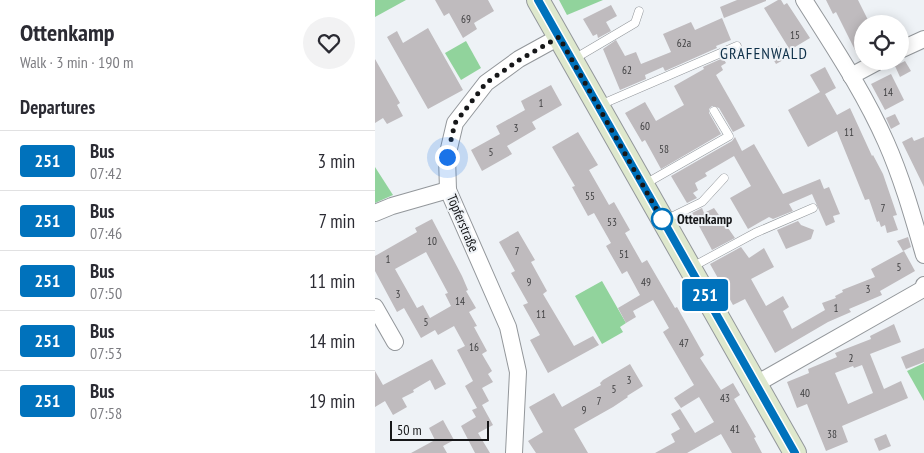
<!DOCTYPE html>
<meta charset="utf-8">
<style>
body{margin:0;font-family:"PT Sans Narrow",sans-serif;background:#f2f2f3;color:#2b2b33;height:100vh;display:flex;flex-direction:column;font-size:19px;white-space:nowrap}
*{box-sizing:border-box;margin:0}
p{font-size:16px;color:#7c7c81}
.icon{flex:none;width:28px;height:28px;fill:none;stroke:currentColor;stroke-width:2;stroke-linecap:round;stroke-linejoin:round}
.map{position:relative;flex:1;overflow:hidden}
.side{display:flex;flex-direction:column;background:#fff;width:375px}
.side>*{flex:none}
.badge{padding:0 10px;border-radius:4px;font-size:18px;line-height:32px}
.buttons{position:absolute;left:479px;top:15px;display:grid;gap:10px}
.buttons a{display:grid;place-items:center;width:55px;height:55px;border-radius:50%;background:#fff;box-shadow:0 2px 12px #0003;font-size:25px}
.scale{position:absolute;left:15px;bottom:12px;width:99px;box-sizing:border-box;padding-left:5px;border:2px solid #161719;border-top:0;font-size:14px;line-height:18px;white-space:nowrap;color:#161719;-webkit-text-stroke:4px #eef2f6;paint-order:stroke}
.you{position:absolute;width:25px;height:25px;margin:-12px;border:4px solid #fff;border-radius:50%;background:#1a73e8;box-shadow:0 0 0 8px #1a73e833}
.map>.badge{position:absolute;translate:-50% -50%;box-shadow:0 0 0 2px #fff}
h2{padding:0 20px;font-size:19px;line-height:45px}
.round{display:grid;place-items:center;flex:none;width:52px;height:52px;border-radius:26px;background:#f2f2f3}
.head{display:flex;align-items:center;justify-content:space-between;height:85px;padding:0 20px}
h1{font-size:24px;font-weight:700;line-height:38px}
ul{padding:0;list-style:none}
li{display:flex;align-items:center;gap:15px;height:60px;padding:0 20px;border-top:1px solid #e1e1e2}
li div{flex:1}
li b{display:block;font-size:19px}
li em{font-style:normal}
li .badge{min-width:55px;font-weight:700;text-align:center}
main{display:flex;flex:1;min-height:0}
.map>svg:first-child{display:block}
.green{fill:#91d39c}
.building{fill:#bfbbbe;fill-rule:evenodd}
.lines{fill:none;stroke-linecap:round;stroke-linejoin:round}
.lane-casing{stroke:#93979b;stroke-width:9}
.street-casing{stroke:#93979b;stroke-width:18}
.secondary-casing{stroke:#93979b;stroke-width:24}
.lane{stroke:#fff;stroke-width:8}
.street{stroke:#fff;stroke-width:16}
.secondary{stroke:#dee8cd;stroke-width:22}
.line-casing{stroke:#fff;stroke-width:11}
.line{stroke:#0072bc;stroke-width:8}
.walk{stroke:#161719;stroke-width:5;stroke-dasharray:0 9}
.stop-dot{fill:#fff;stroke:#0072bc;stroke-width:2.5}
.labels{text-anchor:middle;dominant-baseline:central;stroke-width:4;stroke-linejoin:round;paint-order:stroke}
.number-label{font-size:11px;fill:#404042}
.stop-label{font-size:14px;font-weight:bold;fill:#161719;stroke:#eef2f6;text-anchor:start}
.street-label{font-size:14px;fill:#161719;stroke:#eef2f6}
.quarter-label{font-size:16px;letter-spacing:1px;fill:#0e3049;stroke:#eef2f6}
</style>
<main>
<section class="side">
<div class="head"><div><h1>Ottenkamp</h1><p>Walk · 3 min · 190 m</p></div><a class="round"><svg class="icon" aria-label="heart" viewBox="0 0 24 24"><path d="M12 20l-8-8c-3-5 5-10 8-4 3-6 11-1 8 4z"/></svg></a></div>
<h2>Departures</h2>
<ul>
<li><span class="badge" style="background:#0072bc;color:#fff">251</span><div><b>Bus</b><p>07:42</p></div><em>3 min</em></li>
<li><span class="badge" style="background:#0072bc;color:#fff">251</span><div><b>Bus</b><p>07:46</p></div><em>7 min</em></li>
<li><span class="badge" style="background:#0072bc;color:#fff">251</span><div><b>Bus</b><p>07:50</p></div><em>11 min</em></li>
<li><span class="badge" style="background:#0072bc;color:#fff">251</span><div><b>Bus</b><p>07:53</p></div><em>14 min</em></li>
<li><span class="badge" style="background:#0072bc;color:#fff">251</span><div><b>Bus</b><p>07:58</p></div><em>19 min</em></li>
</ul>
</section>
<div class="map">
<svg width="549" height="453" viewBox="0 0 549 453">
<rect width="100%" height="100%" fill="#eef2f6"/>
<g class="green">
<path d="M0,0h31l-31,17z"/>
<path d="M184,0h44l-36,15z"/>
<path d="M91,41l15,27 -20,12 -16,-27z"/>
<path d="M0,167l18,28 -18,8z"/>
<path d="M227,281l24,42 -6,4 3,5 -21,12 -27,-48z"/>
<path d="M549,363v38l-17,-30z"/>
</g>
<g class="building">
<path d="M60,0h53l6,11 -20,12 3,6 -14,9 -14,-25 -5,3z"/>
<path d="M362,0h29v1l-42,17 -4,-11z"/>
<path d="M403,0h3l3,5 3,-2 23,35 -20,12 -26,-42z"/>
<path d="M451,0h32l12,24h-7v34l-3,2 -24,-48 -3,2z"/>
<path d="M236,5l6,11 -11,6 5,9 -13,7 -1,-4 -4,2 -10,-17z"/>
<path d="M347,18l9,22 -15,6 1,2 -52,23 -2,-4 -18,8 1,4 -26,11 -17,-41 13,-9 9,16 11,-4 5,12 30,-12 -8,-18 28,-12 4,8z"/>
<path d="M53,28l35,62 -35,19 -41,-72 10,-6 6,12z"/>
<path d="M404,46l6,13 -9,5 -7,-12z"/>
<path d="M348,58l3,5 -5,3 2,4 -7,5 29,51 -12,6 -14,-24 -7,-2 -3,3v4l12,21 -60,35 -16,-29 -3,2 -17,-29 20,-11 11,19 28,-16 -10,-19 30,-17 -1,-2z"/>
<path d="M0,59l25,44 -3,2 6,11 -16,8 -4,-6 -8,5z"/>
<path d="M530,61l6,10 -11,6 -5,-11z"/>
<path d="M450,67l11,21 -11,6 12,21 13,-7 22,48 1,-1 10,19 14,41 -4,1 5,14 -11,3 -2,-8 -4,2 -2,-6 -2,1 -8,-23 -4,1 -28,-69 -29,16 -20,-37 32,-18 -10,-17z"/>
<path d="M516,74l13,26 -19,10 -14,-26z"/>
<path d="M176,85l11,20 -30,17 4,7 -29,17 5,8 -30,17 -11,-21 29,-16 -4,-8 29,-16 -4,-9z"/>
<path d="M520,114l5,10 -9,5 -5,-11z"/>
<path d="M203,132l20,33 -9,5 20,35 5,-3 16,28 -5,3 17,30 5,-3 28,48 2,-1 27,48 -4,3 21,32 12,-7 7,12 -6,4 22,38 -2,1 8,15h-30l-11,-19 -34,19h-32l20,-11 -4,-8 9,-5 -9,-15 9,-5 15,24 19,-11 -15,-25 -18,11 -7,-10 20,-13 -31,-53 6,-4 -16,-28 -20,11 3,6 -10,6 -8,-15 22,-13 -13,-24 -5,3 -16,-28 5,-3 -17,-30 -6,3 -16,-29 3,-1 -23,-39z"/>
<path d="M360,137l7,14 12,-7 29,50 37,-15 4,10 5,-2 11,27 -7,2 2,6 -9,4 -14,-32 -23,10 4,7 -20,8 -4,-2 -21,12 -18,-31 21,-12 -17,-30 -29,17 2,3 -12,7 3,7 -5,3 4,5 -10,5 -16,-27 61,-35z"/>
<path d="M537,137l2,4 10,-4v50l-22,-45z"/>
<path d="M327,208l2,5 10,-5 21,30 -23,12 -20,-37z"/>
<path d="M57,219l30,57 6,14 -2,1 10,17 -7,4 8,14 -3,1 13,24 -5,3 10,17 -4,3 5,8 -11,6 7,13 -7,4 11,20 -15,8 12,20h-15l-14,-27 15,-9 -4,-7 5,-2 -12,-22 8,-5 -16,-31 8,-4 -11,-20 -16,9 -3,-5 -14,8 -17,-30 -7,4 -22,-41v-15l42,-24 -2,-4zM51,252l22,41 -3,1 6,12 -21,12 -7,-13 -6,3 -22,-39z"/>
<path d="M423,221l3,4 13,5 -3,9 -25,10 -9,-19z"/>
<path d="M143,231l17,29 -4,2 16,29 -4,3 31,52 19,-10 6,9 -51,28 -18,-33 10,-5 -17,-30 5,-2 -17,-30 4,-2 -16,-29z"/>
<path d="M533,237l3,10 -8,4 -6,-10z"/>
<path d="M366,247l8,11 15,-10 10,19 -23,12 15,27 17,-10 6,11 -6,4 9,18 33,-19 -3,-7 14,-5 -1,-2 8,-4 -1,-2 33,-13 -4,-8 33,-18 11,20 -35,20 2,4 -33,14 2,3 -23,10 -53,31 -30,-54 -12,6 -23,-41z"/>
<path d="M519,324l7,18 -31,12 14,35 17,-8 7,17 -66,28 6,16 -22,9 -19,-47 -10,4 -10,-26 22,-9 -1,-4 29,-12 -2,-4 36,-14 -1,-3zM487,365l11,28 -25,11 -13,-31 18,-7 1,2z"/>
<path d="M549,348v14l-18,7 -5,-12z"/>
<path d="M57,359l14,25 -11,6 -5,-10 -17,10 1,2 -12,6 5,9 -14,8 -8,-14 -10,6v-36l8,14z"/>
<path d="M255,364l13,22 -16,10 1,1 -15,10 -39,22 14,24h-52l-8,-12 15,-9 -14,-25 25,-14 8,14 39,-22 -1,-2 3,-3z"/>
<path d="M68,420l11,20 -11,6 4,7h-36l24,-13 -6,-12z"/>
<path d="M511,434l5,12 -12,5 -5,-12z"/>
</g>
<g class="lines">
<defs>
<g id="lane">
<path d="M199,59l61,-36 4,-12"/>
<path d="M225,105l137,-59"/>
<path d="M270,184l84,-48 -15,-25"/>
<path d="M290,220l37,-18 22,-24"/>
<path d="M317,267l63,-34 58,-25"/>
</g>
<g id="street">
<path d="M429,0c29,46 60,92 82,142 16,36 27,75 38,113"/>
<path d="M525,50l24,-11"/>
<path d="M476,76l28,-15"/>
<path d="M0,213l17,-7 56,-16"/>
<path d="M0,307l20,35"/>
<path d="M381,384l167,-95 1,-4"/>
<path d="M139,453l4,-81 -10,-45 -60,-137 -1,-33 8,-34 31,-40 33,-24 40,-22"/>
</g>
<path id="secondary" d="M163,0l257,453"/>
</defs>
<use href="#lane" class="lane-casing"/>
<use href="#street" class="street-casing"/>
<use href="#secondary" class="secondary-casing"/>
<use href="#lane" class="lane"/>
<use href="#street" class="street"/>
<use href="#secondary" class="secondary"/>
</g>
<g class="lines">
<defs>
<path id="line" d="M163,0l257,453"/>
</defs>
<use href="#line" class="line-casing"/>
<use href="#line" class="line"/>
<path class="walk" d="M72,157l8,-34 31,-40 33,-23 40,-23 104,184 -1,-2"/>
</g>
<circle class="stop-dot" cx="287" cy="219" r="10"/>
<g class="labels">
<g class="number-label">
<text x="91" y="19">69</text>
<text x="420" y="35">15</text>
<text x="309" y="43">62a</text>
<text x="252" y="70">62</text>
<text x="513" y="92">14</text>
<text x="166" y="103">1</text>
<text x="270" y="126">60</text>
<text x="141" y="128">3</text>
<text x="474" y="132">11</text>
<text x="289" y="149">58</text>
<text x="116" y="152">5</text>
<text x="215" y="196">55</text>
<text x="508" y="208">7</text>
<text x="237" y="222">53</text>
<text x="57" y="241">10</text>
<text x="142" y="251">7</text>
<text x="249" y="254">51</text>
<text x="13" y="259">1</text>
<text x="524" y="267">5</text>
<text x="154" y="282">9</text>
<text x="271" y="282">49</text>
<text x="493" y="289">3</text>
<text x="23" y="294">3</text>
<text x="85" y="301">14</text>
<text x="461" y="308">1</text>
<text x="166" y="314">11</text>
<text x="51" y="322">5</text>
<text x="309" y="343">47</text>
<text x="99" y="347">16</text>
<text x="476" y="358">2</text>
<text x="254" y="380">3</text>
<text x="239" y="389">5</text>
<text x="430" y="393">40</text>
<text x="350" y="398">43</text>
<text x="224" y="401">7</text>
<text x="209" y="410">9</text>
<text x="360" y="429">41</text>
<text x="457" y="434">38</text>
</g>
<g class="stop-label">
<text x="302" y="219">Ottenkamp</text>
</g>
<g class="street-label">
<text transform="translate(88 223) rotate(67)">Töpferstraße</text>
</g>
<g class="quarter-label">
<text x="389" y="53">GRAFENWALD</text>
</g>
</g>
</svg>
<div class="buttons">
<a><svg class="icon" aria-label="locate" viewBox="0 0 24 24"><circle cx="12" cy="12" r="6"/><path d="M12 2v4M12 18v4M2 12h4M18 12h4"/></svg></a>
</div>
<div class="scale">50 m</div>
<div class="you" style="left:72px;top:157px"></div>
<b class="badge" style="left:330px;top:295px;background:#0072bc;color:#fff">251</b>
</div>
</main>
